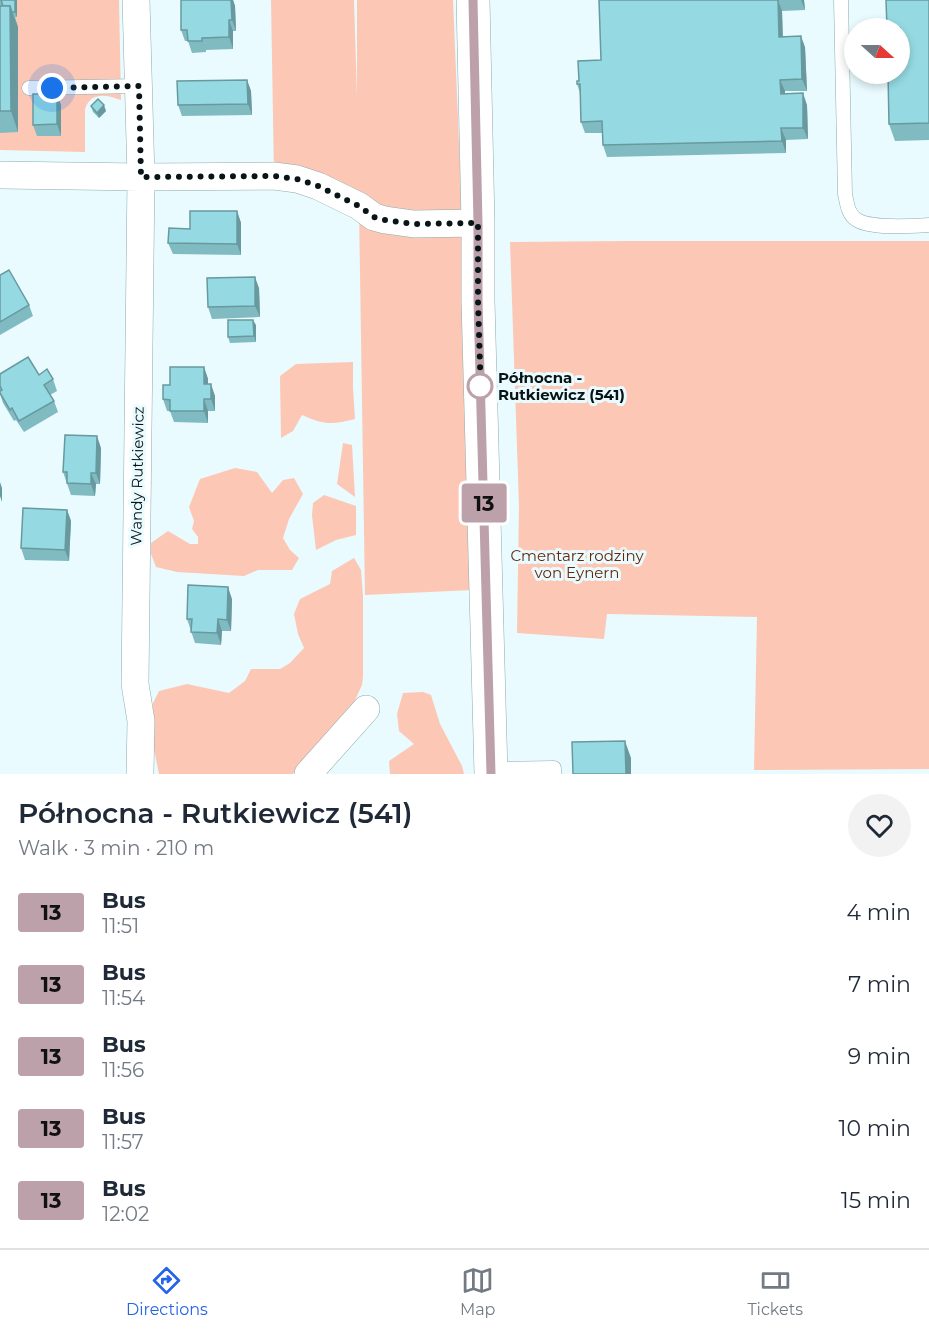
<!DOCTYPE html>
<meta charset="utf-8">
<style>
body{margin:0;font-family:Montserrat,sans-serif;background:#f2f2f3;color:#1f2937;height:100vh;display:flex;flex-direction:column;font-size:22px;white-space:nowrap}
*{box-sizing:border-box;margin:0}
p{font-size:20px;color:#747a83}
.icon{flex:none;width:33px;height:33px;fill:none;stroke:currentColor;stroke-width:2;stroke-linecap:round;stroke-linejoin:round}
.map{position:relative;height:774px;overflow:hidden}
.side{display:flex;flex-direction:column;background:#fff;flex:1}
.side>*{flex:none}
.badge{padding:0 12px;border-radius:4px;font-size:21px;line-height:39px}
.needle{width:39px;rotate:111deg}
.controls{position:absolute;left:844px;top:18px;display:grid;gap:12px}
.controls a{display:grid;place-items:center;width:66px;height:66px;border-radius:50%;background:#fff;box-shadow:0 3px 9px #0003;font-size:30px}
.you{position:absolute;width:30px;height:30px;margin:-15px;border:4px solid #fff;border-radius:50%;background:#1a73e8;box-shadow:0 0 0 9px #1a73e833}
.map>.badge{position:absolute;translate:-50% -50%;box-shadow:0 0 0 3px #fff}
.round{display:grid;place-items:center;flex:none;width:63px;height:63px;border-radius:32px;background:#f2f2f3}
.head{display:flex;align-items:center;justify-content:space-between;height:102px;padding:0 18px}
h1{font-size:28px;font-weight:600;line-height:45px}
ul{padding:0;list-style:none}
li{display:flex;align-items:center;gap:18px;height:72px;padding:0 18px}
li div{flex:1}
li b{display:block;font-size:22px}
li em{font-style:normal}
li .badge{min-width:66px;font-weight:700;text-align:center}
.tab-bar{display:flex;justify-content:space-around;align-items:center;height:84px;border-top:2px solid #e0e1e3;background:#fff;font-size:16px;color:#747a83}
.tab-bar a{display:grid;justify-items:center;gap:3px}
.tab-bar .current{color:#2563eb}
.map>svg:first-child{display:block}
.green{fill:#fcc7b4}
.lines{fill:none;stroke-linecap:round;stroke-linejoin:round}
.service-casing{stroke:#8dabaf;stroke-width:15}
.minor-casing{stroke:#8dabaf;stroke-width:28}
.tertiary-casing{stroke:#8dabaf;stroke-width:34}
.service{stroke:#fff;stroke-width:14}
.minor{stroke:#fff;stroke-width:27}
.tertiary{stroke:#fff;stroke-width:33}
.wall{fill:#80bbc2}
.shaded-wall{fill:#68999e}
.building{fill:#95dae2;stroke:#68999e;stroke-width:1.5}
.line-casing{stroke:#fff;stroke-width:14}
.line{stroke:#bca1aa;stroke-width:9}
.walk{stroke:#081415;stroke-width:6;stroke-dasharray:0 10.8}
.stop-dot{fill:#fff;stroke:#bca1aa;stroke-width:3}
.labels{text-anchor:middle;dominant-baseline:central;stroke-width:6;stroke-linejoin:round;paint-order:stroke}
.stop-label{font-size:15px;font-weight:bold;fill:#081415;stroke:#e9fbfe;text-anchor:start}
.street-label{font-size:15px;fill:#081415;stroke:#e9fbfe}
.park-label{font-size:15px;fill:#66260b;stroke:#e9fbfe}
</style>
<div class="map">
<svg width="929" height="774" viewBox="0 0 929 774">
<rect width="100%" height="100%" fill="#e9fbfe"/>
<g class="green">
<path d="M0,0h119l2,100c-14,-5 -30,-9 -36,9v43l-85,-2z"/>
<path d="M271,0h83l3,98v-98h96l9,215 10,375 -107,5 -6,-388 -85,-31z"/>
<path d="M626,241h303v528l-175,1 3,-153 -150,-3 -3,25 -87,-6 2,-127 -9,-264z"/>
<path d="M353,362v26l2,31c-25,6 -30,6 -53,-4l-9,16 -12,7 -1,-62 16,-12z"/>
<path d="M343,443l9,2 3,52 -18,-13z"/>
<path d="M235,468l22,4 15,21 11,-13 11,-2 9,16 -14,25 -6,19 7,12 9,8 -7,12h-34l-14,6 -67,-4 -21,-5 -5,-13v-11l17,-12 22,13h8v-7l-6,-8 2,-8 -5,-14 11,-28z"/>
<path d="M324,495l32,11v29l-20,5 -20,10 -4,-35 1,-12z"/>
<path d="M354,558l7,12 2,26v81l-1,8 -6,13 -4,15 -46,44 -13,17h-134l-6,-30v-41l6,-12 28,-7 42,9 16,-12 6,-12h29l10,-6 14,-15 -6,-14 -4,-20 6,-15 30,-15 2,-13z"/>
<path d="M423,692l8,3 9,29 22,42 2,8h-74l-1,-13 25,-17 -15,-13 -2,-17 6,-21z"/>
</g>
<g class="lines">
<defs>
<g id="service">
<path d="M841,0l4,194c2,9 3,21 12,26 15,9 54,6 72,5"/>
<path d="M29,88l110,-2"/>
<path d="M491,769l63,-1v6"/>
</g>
<g id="minor">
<path d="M136,0l5,177 133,-1 23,3 21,7 41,20 15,11 11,3 29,4 64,-1"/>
<path d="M0,175l141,2 -6,507 6,37 -1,53"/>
<path d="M308,774l58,-65"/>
</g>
<path id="tertiary" d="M473,0l5,223v78l13,473"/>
</defs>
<use href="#service" class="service-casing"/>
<use href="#minor" class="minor-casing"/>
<use href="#tertiary" class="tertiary-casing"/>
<use href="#service" class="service"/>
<use href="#minor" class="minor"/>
<use href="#tertiary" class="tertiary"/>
</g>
<g class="wall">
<path d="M0,0h17v17h-2l3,10v105l-18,1z"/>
<path d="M181,0h52l2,6 1,25h-3v18l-27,1v2l-14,1 -4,-12h-3l-4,-11z"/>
<path d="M599,0h205l1,10 -23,1 1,26 22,10 2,44h-22v3l22,11 1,34 -22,1v13l-179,4 -4,-12 -1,-12h-17l-4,-11 -1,-29 -3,-9 24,-24z"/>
<path d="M929,0v140l-34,1 -6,-17z"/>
<path d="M247,80l4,11 1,24 -70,1 -4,-11z"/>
<path d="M57,94l4,11v31h-24l-4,-11z"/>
<path d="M91,106l15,5 -7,7 -6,-6z"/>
<path d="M237,211l4,12v32l-68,-1 -5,-11 22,-14z"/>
<path d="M0,275l29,30 4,11 -33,19z"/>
<path d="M259,288l1,29 -48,2 -4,-12z"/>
<path d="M256,325v17l-26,1 -2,-6z"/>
<path d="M204,367l4,12v5l7,12v15h-7v12l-34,-1 -4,-11h-3l-4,-12 7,-14z"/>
<path d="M0,374l39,1 14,4 4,12 -7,4 4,6 4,11 -34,20 -8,-12 -2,1 -11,-18 -3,-9z"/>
<path d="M101,448l-1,36h-4l-1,12 -24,-1 -8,-23z"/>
<path d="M67,510l4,11 -2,40 -44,-1 -4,-12z"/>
<path d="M232,599l-1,32h-9l-1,14 -26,-2 -8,-24z"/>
</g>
<g class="shaded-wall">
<path d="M15,0h2v17l-2,-5z"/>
<path d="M230,0h3l2,6 1,25 -4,-11z"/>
<path d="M778,0l4,11 1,37 -4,-11z"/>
<path d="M801,0h3l1,10z"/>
<path d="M10,6l8,21v105l-7,-21z"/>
<path d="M229,20l4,11v18l-4,-12z"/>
<path d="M801,36l4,11 2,44 -5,-12z"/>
<path d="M247,80l4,11 1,24 -4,-11z"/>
<path d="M780,80l5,11v14l-4,-11z"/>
<path d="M803,93l4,12 1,34 -5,-11z"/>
<path d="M57,94l4,11v31l-4,-12z"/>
<path d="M104,105l2,6 -7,7 -2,-5z"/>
<path d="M781,128l5,12v13l-4,-12z"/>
<path d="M237,211l4,12v32l-4,-11z"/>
<path d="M255,277l4,11 1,29 -5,-11z"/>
<path d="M253,320l3,5v17l-2,-6z"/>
<path d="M204,367l4,12v17l-4,-12z"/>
<path d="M211,384l4,12v15l-4,-12z"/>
<path d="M204,399l4,12v12l-4,-12z"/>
<path d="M97,436l4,12 -1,36 -4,-11z"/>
<path d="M91,473l5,11 -1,12 -4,-12z"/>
<path d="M0,482l2,6v14l-2,-6z"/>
<path d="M67,510l4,11 -2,40 -4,-11z"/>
<path d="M228,587l4,12 -1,32 -4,-11z"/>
<path d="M218,619l4,12 -1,14 -4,-12z"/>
<path d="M625,741l6,17v16h-5z"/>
</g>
<g class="building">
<path d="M1,0h14v12h-3l-2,-6h-7z"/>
<path d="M181,0h50l1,20h-3v17l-27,1v3h-14l-1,-11h-6z"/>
<path d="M599,0h179l1,37 22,-1 1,43 -22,1 1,14 22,-1v35h-22l1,13 -179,4 -1,-24 -21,1 -1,-38h-3v-3h2l-1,-20 23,-1z"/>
<path d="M886,0h43v123l-40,1 -1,-50h12v-46h-13z"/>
<path d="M0,6h10l1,105h-11z"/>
<path d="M247,80l1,24 -70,1 -1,-24z"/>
<path d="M33,94h24v30l-24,1z"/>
<path d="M98,99l6,6 -7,8 -6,-7z"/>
<path d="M190,211h47v33l-69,-1 1,-15 21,1z"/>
<path d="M9,270l20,35 -29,17v-47z"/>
<path d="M255,277v29l-47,1 -1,-29z"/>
<path d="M228,320h25l1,16 -26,1z"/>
<path d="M28,357l11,18 8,-6 6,10 -9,6 10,16 -35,20 -7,-13 -2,2 -10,-17v-2l2,-1 -2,-4v-12z"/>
<path d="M170,367h34v17h7v15h-7v12h-34v-11l-7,-1v-14h7z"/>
<path d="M65,435l32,1 -1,37h-5v11l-24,-1v-11h-4z"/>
<path d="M23,508l44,2 -2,40 -44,-2z"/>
<path d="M188,585l40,2 -1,33 -9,-1 -1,14 -26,-1 1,-13h-5z"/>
<path d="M625,741l1,33h-53l-1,-32z"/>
</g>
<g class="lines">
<defs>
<path id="line" d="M473,0l5,223v78l13,473"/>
</defs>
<use href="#line" class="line-casing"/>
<use href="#line" class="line"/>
<path class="walk" d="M52,88l87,-2 2,91 133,-1 23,3 21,7 41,20 15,11 11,3 29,4 64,-1v78l3,96 -1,-11"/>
</g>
<circle class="stop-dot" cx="480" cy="386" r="12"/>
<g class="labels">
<g class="stop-label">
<text x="498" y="377">Północna -<tspan x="498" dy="17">Rutkiewicz (541)</tspan></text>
</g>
<g class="street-label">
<text transform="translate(137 476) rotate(-89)">Wandy Rutkiewicz</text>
</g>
<g class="park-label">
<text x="577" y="555">Cmentarz rodziny<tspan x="577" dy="17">von Eynern</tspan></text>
</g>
</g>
</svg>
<div class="controls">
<a><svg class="needle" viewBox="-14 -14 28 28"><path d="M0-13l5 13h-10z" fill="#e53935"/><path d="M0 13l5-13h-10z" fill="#747a83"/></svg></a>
</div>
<div class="you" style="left:52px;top:88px"></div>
<b class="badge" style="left:484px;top:503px;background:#bca1aa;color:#111">13</b>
</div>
<section class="side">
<div class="head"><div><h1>Północna - Rutkiewicz (541)</h1><p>Walk · 3 min · 210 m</p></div><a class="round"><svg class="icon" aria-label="heart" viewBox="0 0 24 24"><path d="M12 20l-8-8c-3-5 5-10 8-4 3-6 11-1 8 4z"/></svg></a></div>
<ul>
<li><span class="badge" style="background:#bca1aa;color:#111">13</span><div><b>Bus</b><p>11:51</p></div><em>4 min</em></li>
<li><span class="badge" style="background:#bca1aa;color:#111">13</span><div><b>Bus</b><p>11:54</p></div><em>7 min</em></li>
<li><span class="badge" style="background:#bca1aa;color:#111">13</span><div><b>Bus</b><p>11:56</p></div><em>9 min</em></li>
<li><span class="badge" style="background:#bca1aa;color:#111">13</span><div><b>Bus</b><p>11:57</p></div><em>10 min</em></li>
<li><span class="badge" style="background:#bca1aa;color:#111">13</span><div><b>Bus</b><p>12:02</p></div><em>15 min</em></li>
</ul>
</section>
<nav class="tab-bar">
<a class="current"><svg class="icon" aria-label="directions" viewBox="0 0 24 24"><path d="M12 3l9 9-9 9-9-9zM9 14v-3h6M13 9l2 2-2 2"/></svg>Directions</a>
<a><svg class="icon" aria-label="map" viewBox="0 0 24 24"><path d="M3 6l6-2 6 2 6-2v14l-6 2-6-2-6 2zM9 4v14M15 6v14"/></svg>Map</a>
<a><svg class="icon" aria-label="tickets" viewBox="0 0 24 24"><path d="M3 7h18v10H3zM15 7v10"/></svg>Tickets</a>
</nav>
